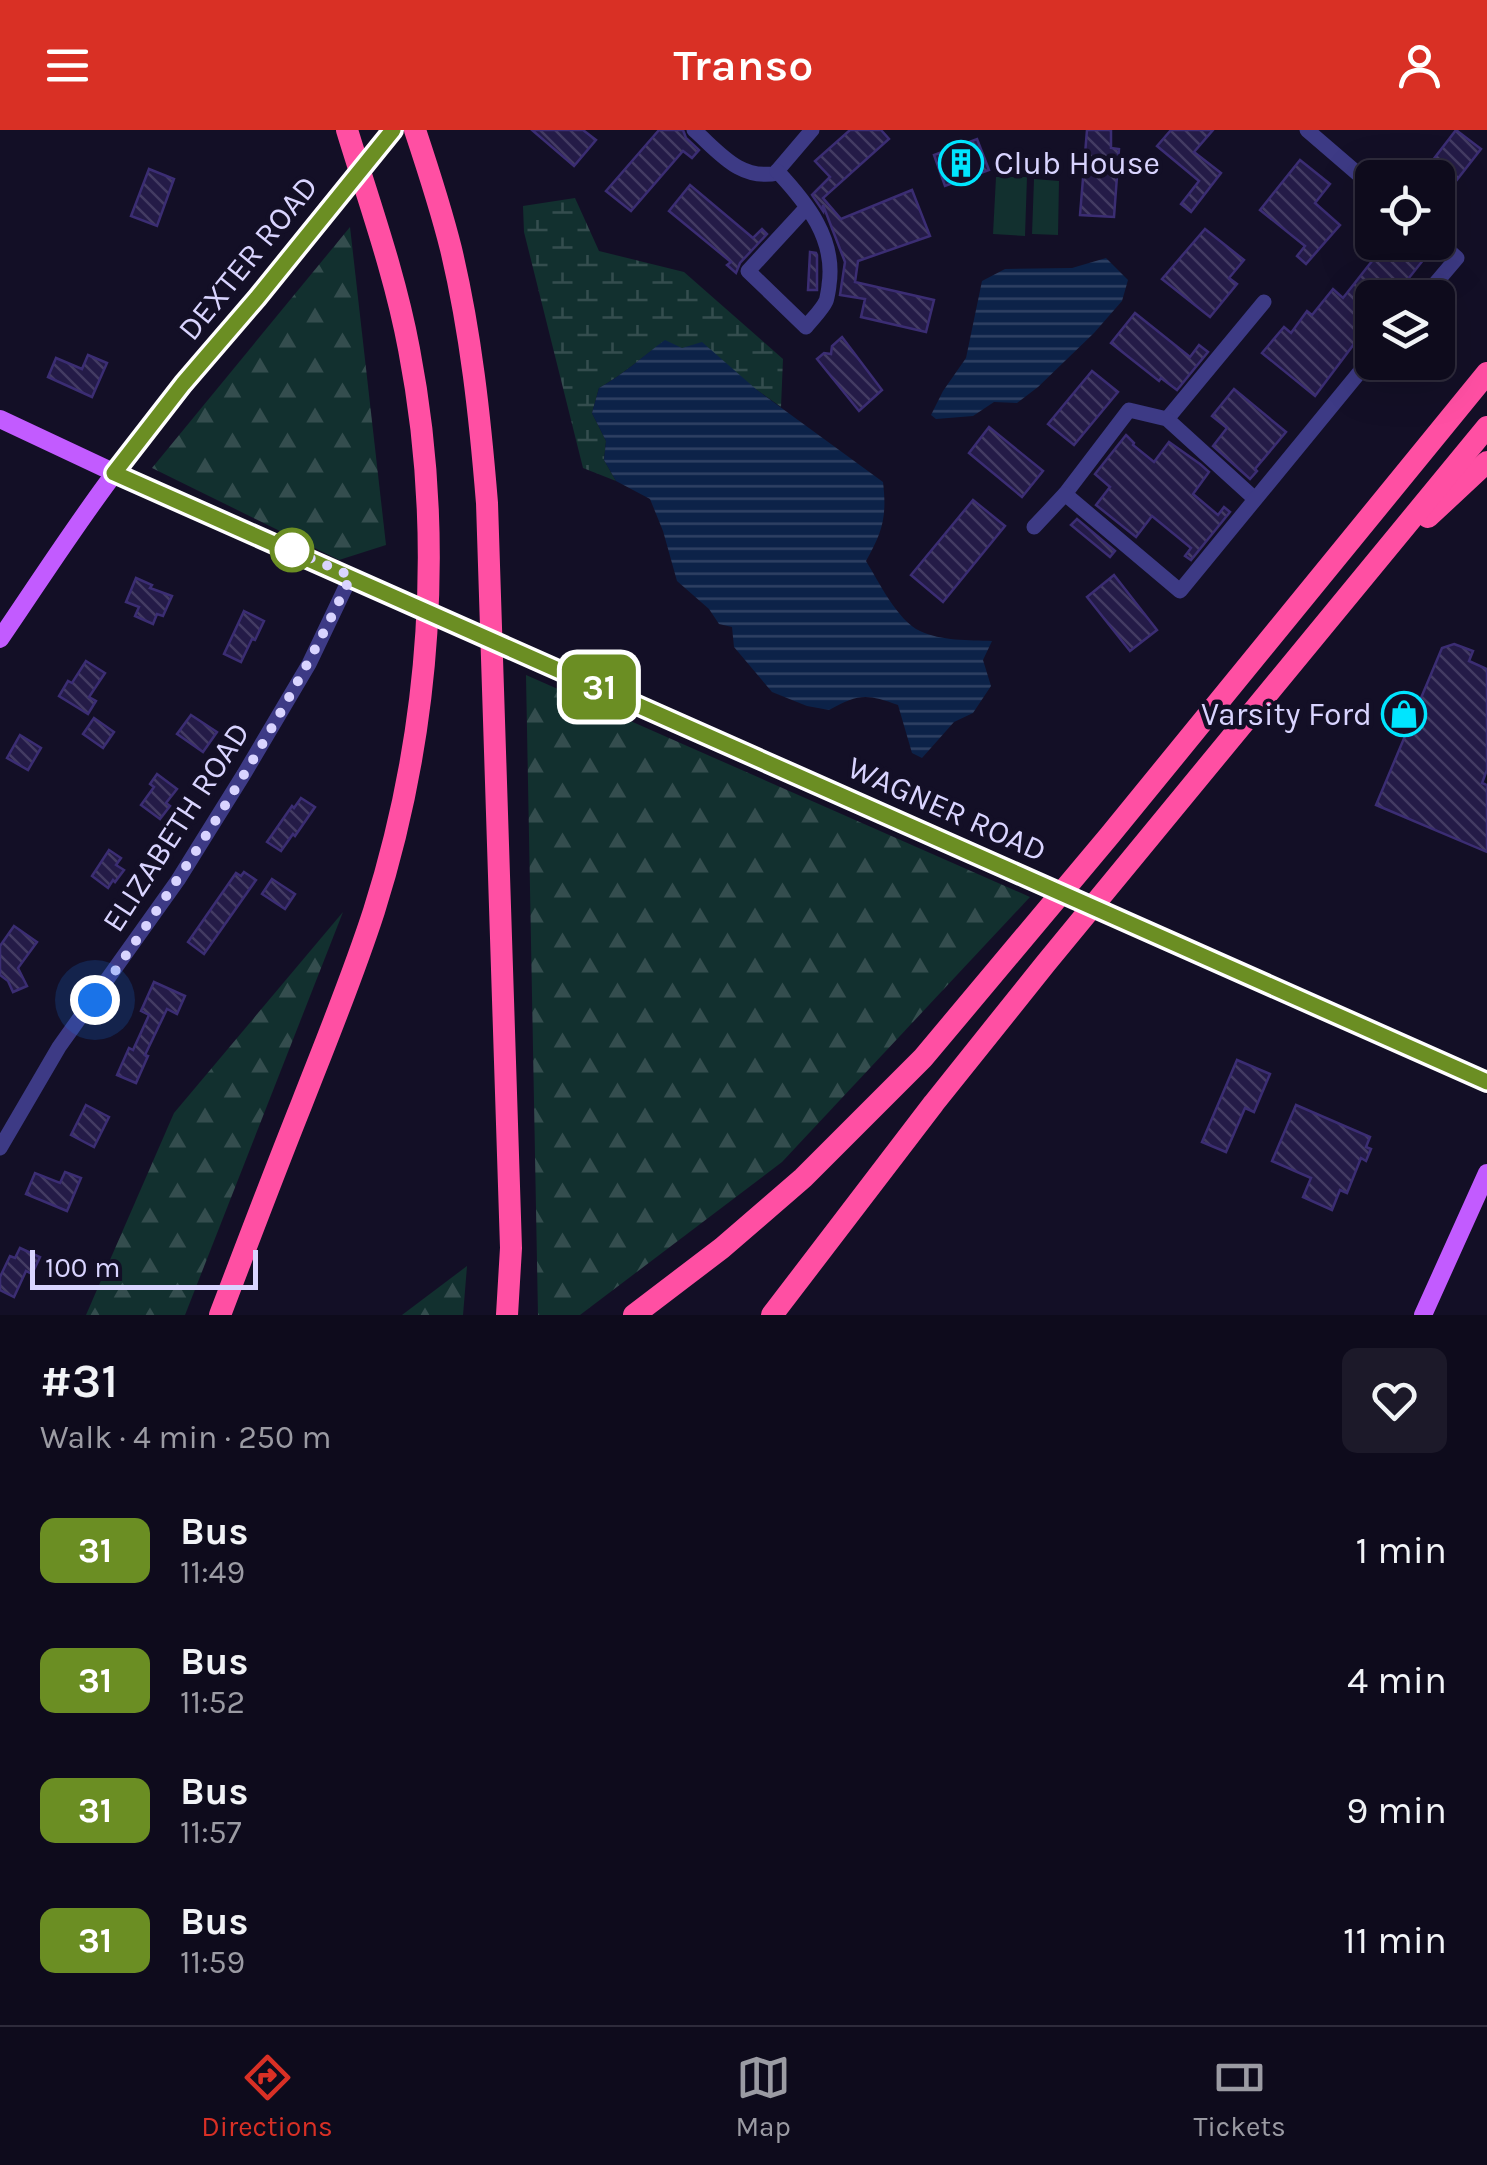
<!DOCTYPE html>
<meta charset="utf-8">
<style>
body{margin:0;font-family:Karla,sans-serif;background:#1c1929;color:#f1f3f6;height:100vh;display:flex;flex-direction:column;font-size:38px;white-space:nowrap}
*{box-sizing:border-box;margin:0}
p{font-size:32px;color:#9b9ba3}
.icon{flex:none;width:55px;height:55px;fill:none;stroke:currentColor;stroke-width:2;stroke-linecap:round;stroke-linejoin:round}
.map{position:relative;height:1185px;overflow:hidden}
.details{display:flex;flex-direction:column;background:#0e0b1c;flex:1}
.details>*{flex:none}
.badge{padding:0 20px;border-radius:15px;font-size:35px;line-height:65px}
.tools{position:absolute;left:1355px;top:30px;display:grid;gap:20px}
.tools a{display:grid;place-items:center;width:100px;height:100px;border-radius:15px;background:#0e0b1c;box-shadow:0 10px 40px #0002,0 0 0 2px #2e2b3b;font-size:50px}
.scale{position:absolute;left:30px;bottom:25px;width:228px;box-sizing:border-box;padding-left:10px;border:5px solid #d9d4ff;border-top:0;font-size:28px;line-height:35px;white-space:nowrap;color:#d9d4ff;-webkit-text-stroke:8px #130f26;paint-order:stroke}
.you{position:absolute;width:50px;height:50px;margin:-25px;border:8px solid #fff;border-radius:50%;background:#1a73e8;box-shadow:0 0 0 15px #1a73e833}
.map>.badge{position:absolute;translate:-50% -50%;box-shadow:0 0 0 5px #fff}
.round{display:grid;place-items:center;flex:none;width:105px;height:105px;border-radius:15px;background:#1c1929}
.headline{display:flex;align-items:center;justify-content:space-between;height:170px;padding:0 40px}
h1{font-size:48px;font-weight:600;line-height:75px}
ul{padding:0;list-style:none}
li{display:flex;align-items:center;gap:30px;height:130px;padding:0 40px}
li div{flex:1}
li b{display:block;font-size:38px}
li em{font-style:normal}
li .badge{min-width:110px;font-weight:700;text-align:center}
header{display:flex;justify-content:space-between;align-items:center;height:130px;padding:0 40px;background:#d93025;color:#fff;font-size:45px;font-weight:600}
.menu{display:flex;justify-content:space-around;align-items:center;height:140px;border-top:2px solid #2e2b3b;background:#0e0b1c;font-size:28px;color:#9b9ba3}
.menu a{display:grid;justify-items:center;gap:5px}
.menu .active{color:#d93025}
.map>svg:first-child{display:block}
.forest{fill:url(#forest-firs)}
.wetland{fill:url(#wetland-marsh)}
.park{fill:#12302f}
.water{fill:url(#water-rules)}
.building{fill:url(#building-back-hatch);stroke:#3b2d73;stroke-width:2.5}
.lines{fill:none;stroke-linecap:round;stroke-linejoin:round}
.minor{stroke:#3d3a85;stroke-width:15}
.major{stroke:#c25bff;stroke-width:18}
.highway{stroke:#ff4fa3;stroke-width:22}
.major-bridge{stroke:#c25bff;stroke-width:18}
.line-casing{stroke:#fff;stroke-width:22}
.line{stroke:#6b8e23;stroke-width:15}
.walk{stroke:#d9d4ff;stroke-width:10;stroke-dasharray:0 18}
.stop-dot{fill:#fff;stroke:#6b8e23;stroke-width:5}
.labels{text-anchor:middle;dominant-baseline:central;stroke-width:9;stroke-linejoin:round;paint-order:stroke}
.poi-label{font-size:32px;fill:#d9d4ff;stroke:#130f26;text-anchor:start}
.street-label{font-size:32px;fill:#d9d4ff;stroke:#130f26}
</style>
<header><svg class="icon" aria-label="menu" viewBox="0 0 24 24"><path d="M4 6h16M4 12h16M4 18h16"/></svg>Transo<svg class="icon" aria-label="person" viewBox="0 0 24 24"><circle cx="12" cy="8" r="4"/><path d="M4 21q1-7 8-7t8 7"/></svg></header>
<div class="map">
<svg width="1487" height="1185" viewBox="0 0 1487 1185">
<defs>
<pattern id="forest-firs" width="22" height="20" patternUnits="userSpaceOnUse" patternTransform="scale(2.5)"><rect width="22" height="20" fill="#12302f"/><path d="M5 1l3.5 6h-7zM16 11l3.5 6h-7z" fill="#344d4e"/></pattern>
<pattern id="wetland-marsh" width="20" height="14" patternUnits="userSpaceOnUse" patternTransform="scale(2.5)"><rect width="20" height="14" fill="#12302f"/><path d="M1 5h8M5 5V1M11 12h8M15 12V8" fill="none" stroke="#344d4e"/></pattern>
<pattern id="water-rules" width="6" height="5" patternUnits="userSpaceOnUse" patternTransform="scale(2.5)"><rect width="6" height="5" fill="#0c2248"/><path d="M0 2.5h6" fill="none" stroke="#2f4163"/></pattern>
<pattern id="building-back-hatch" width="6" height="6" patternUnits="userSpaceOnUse" patternTransform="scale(2.5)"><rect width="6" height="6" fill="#241b47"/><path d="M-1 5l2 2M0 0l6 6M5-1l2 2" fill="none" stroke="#433b63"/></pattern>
</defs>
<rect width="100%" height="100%" fill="#130f26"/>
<g class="forest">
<path d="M350,97l36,318 -47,15 -187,-92z"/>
<path d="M526,545l504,222 -248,265 -202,153h-42z"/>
<path d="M343,782l-158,403h-99l88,-202z"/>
<path d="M467,1136l-4,49h-61z"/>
</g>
<path class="wetland" d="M575,68l24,53 85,21 99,87 -2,48 -24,-17 -92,-49c-22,15 -42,34 -66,47l-7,25 14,28 -2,19 12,21 -33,-13 -59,-236 -1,-26z"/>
<g class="park">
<path d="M996,47h31l-2,59 -32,-2z"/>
<path d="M1034,49l25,2 -1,54 -26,-1z"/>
</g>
<g class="water">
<path d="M1106,128l22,22 -6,21 -28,32 -56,54 -21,16 -23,-1 -21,14 -37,3 -5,-4 12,-24 23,-33 16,-77 23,-12 67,-1z"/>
<path d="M665,210l17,8 20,-6 55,48 126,92c4,34 0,49 -17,79 13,21 31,59 54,70 21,10 49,9 72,10l-9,19 8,26 -18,27 -19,9 -32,36 -10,-5 -14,-48c-32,-12 -40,-11 -69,5l-22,-4 -35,-14 -38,-45 -2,-20 -13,-3 -10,-15 -32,-28 -14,-50 -13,-32 -34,-18 -12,-21 2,-19 -14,-28 7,-25c24,-13 44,-32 66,-48z"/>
</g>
<g class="building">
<path d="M532,0h51l13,10 -22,26z"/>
<path d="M659,0h24l3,8 13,12 -7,8 -9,-7 -52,60 -25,-20z"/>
<path d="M850,0h31l8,9 -66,59 18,21 71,-29 18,46 -72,25 -3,21 79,18 -8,32 -65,-15 4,-18 -25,-4 5,-33 -22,-57v6l-11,-16 18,-18 -15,-16z"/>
<path d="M1087,0h24v18l8,1 -5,68 -34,-2z"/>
<path d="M1171,0h42l-19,22 27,21 -30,39 -10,-8 18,-23 -42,-35z"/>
<path d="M1456,0l25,19 -43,55v-26h-19z"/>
<path d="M977,9l12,31 -44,16 -11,-31z"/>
<path d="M1300,30l30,24 -15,19 25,22 -34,39 -9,-8 8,-10 -45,-36z"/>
<path d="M149,39l25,10 -17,47 -26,-10z"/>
<path d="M690,55l63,53 9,-9 5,5 -27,29 -4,10 -9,-8 4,-3 -62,-51z"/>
<path d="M1205,99l39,31 -15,18 8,6 -27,33 -48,-38z"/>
<path d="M1387,112h17l20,17 -31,39h-21v22l-57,76 -53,-43 22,-26 7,6 16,-22 5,4 21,-26 10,9z"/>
<path d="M810,122l6,1 1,2v35h-9z"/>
<path d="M1135,183l55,44 9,-12 9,7 -31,38 -16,-12 -2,3 -48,-38z"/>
<path d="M842,207l40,53 -23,21 -42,-52 7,-6 7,1 1,-8z"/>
<path d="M88,225l19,8 -15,34 -44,-20 8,-19 26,11z"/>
<path d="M1092,241l26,21 -44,53 -26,-21z"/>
<path d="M1234,259l52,43 -31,37 2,2 -7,8 -37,-33 14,-18 -15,-12z"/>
<path d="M989,297l54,44 -21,26 -53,-44z"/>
<path d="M1126,305l8,8 -1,2 21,17 15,-20 31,22 9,8 -16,22 25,21 6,-8 6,5 -39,48 -6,-4 6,-8 -39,-32 -16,21 -40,-32 14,-18 -15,-13z"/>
<path d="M973,370l32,26 -62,76 -32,-27z"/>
<path d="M1077,389l38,32 -5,6 -39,-32z"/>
<path d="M1114,445l43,55 -27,21 -43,-54z"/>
<path d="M136,448l16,7 -2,3 22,8 -9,20 -6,-2 -4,10 -18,-8 4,-9 -13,-5z"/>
<path d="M244,481l20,10 -9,19 -3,-1 -11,23 -17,-8z"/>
<path d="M1454,514l19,7 -4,10 18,8v101l-5,13 5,2v67l-111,-47 66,-157z"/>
<path d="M86,531l19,12 -16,24 7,4 -8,13 -29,-18 9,-15 4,2z"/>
<path d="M191,585l26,17 -14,20 -26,-18z"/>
<path d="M94,588l20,14 -11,16 -20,-14z"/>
<path d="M20,605l21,13 -13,22 -21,-12z"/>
<path d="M157,644l20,15 -11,14 4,3 -10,13 -19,-14 13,-18 -4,-3z"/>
<path d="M301,668l14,9 -20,29 -2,-2 -12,17 -14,-9 25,-36 2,2z"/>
<path d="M109,720l12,8 -5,7 8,5 -9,12 -2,-2 -5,8 -16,-12z"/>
<path d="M244,742l12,8 -52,74 -16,-12 48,-69 5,3z"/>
<path d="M272,749l23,15 -10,15 -23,-15z"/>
<path d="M14,796l23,16 -19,26 9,18 -14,6 -5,-11 -8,-6v-29z"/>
<path d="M154,852l31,14 -8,18 -10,-5 -22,46 3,1 -12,27 -19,-8 12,-27 4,2 16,-35 -8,-4z"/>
<path d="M1237,930l33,14 -16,38 -9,-4 -19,44 -24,-10z"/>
<path d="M86,975l23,12 -15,30 -23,-12z"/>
<path d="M1296,975l74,32 -4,10 5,2 -5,12 -5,-3 -14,35 -7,-3 -8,20 -29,-13 8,-19 -39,-17z"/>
<path d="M65,1042l16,6 -14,33 -41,-17 9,-21 25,10z"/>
<path d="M20,1118l20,9 -8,17 -6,-3 -12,26 -14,-7v-13l10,-21 5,2z"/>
</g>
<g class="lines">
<g class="minor">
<path d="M694,0c26,23 46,51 84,43l-1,-2 35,-41"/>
<path d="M1307,0l65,56"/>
<path d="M777,41c30,32 59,68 52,114 0,2 -2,14 -3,16 -4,9 -14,18 -20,26l-58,-56 59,-64"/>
<path d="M1423,168l34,-40 -19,-17"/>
<path d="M1167,289l97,-117"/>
<path d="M1065,364l64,-84 38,9 88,80"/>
<path d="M1034,397l31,-33 115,97 192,-234"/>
<path d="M0,1018l59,-101 119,-167 66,-106 65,-110 42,-88"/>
</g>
<g class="major">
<path d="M0,289l115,54 267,118"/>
<path d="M0,509c39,-57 76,-115 117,-169 68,-89 141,-173 210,-261"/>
<path d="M542,532l479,212"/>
<path d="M1129,792l358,160"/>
<path d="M1423,1185l64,-142"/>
</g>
<g class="highway">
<path d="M415,0c13,39 26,79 36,119 20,84 29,169 36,254l24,745 -4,67"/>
<path d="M1428,387l59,-55"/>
<path d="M220,1185c27,-71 54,-142 82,-212 25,-64 51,-127 72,-192 57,-180 71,-376 35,-562 -14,-75 -40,-147 -62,-219"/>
<path d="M634,1185l88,-67 81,-70 120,-120 187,-223 377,-462"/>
<path d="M772,1185l162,-212 112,-140 441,-536"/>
</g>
<g class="major-bridge">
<path d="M327,79l66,-79"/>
<path d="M382,461l160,71"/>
<path d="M1021,744l108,48"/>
</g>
</g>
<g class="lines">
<defs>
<path id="line" d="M393,0l-136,168 -74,86 -69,89 1373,609"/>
</defs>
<use href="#line" class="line-casing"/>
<use href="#line" class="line"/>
<path class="walk" d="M95,870c95,-136 186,-273 256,-424l-59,-26"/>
</g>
<defs>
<symbol id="building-ring" viewBox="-11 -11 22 22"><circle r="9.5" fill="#130f26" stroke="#00e5ff" stroke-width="1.5"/><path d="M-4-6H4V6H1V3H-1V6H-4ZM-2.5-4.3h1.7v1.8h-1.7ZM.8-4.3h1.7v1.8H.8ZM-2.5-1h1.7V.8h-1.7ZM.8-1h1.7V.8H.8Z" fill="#00e5ff"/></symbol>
<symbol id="shop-ring" viewBox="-11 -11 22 22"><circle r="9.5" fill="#130f26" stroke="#00e5ff" stroke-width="1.5"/><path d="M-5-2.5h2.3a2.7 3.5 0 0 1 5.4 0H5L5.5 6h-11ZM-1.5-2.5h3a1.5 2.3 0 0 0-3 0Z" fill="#00e5ff"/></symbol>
</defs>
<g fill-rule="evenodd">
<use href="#building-ring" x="936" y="8" width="50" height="50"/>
<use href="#shop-ring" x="1379" y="559" width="50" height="50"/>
</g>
<circle class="stop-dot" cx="292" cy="420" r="20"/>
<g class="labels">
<g class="poi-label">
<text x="994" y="33">Club House</text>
<text x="1372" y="584" text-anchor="end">Varsity Ford</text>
</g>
<g class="street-label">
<text transform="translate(248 128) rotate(-51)">DEXTER ROAD</text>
<text transform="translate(947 679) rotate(24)">WAGNER ROAD</text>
<text transform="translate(176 697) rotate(-57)">ELIZABETH ROAD</text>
</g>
</g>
</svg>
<div class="tools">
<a><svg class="icon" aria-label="locate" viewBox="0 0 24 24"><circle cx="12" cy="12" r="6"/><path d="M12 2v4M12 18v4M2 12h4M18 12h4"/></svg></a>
<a><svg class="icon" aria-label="layers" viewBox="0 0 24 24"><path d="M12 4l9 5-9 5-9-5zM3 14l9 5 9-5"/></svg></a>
</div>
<div class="scale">100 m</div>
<div class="you" style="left:95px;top:870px"></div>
<b class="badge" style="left:599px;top:557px;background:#6b8e23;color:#fff">31</b>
</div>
<section class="details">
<div class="headline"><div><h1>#31</h1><p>Walk · 4 min · 250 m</p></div><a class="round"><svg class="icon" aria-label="heart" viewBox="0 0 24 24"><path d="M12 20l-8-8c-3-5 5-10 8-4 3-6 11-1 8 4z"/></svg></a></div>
<ul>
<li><span class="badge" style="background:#6b8e23;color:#fff">31</span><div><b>Bus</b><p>11:49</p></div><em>1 min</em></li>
<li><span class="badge" style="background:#6b8e23;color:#fff">31</span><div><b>Bus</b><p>11:52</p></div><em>4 min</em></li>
<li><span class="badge" style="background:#6b8e23;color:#fff">31</span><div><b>Bus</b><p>11:57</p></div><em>9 min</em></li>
<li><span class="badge" style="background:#6b8e23;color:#fff">31</span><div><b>Bus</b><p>11:59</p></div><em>11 min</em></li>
</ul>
</section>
<nav class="menu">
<a class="active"><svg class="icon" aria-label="directions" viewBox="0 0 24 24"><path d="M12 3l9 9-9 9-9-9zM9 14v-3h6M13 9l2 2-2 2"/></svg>Directions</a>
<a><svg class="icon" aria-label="map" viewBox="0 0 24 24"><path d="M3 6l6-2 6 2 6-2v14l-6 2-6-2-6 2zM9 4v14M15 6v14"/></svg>Map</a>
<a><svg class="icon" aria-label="tickets" viewBox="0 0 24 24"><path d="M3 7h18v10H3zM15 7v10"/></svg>Tickets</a>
</nav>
